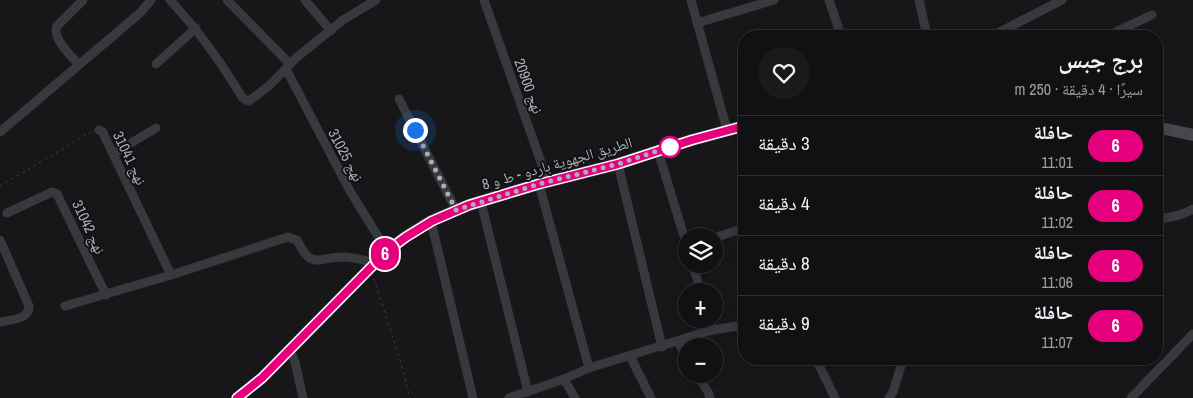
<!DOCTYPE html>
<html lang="ar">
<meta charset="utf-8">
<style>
body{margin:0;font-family:"Archivo Narrow","Noto Naskh Arabic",sans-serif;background:#1a1a1c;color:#f1f3f6;direction:rtl;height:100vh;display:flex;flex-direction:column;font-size:19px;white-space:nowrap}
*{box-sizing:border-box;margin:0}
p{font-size:16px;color:#9c9da0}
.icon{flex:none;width:28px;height:28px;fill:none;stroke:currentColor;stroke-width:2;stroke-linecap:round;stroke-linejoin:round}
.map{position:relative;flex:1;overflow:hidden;direction:ltr}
.side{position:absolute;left:738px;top:30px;width:425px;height:335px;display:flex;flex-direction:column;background:#111113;border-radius:20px;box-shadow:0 2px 8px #0003,0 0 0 1px #303133;direction:rtl}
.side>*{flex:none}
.badge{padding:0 10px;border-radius:16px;font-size:18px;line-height:32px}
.buttons{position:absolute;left:678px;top:228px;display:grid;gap:10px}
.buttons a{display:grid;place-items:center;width:45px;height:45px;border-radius:50%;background:#111113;box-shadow:0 2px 8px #0003,0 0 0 1px #303133;font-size:25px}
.you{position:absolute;width:25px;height:25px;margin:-12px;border:4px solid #fff;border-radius:50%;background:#1a73e8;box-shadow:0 0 0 8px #1a73e833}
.map>.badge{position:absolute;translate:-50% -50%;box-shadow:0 0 0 2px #fff}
.round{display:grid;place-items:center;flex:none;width:52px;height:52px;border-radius:26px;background:#1a1a1c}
.head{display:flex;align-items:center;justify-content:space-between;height:85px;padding:0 20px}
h1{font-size:24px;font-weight:700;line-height:38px}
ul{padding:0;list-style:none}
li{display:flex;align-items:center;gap:15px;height:60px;padding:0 20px;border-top:1px solid #303133}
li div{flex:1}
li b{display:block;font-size:19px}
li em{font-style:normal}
li .badge{min-width:55px;font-weight:700;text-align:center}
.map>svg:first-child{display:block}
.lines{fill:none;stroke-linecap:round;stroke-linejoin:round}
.path{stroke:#3f3f44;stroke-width:1;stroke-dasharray:2.5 4;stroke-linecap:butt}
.minor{stroke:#38393d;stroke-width:9}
.secondary{stroke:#47474d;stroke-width:12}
.line-casing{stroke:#fff;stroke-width:11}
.line{stroke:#e6007e;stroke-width:8}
.walk{stroke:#abadb7;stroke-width:5;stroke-dasharray:0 9}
.stop-dot{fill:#fff;stroke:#e6007e;stroke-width:2.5}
.labels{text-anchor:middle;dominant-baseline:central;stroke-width:4;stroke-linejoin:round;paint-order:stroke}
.street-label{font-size:15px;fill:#abadb7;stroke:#121214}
</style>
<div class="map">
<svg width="1193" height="398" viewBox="0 0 1193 398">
<rect width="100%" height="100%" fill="#171719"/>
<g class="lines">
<g class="path">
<path d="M0,186l91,-54"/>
<path d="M374,279l26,81 10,38"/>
</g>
<g class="minor">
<path d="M170,0c28,30 51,62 72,97l4,3 3,1 21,-16 26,-27 47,-38 33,-20"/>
<path d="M227,0l63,64"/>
<path d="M305,0l26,31"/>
<path d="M484,0l64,182"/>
<path d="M691,0l36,130"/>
<path d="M829,0l12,36"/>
<path d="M919,0l8,36"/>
<path d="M697,23l77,-23"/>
<path d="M992,36l70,-36"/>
<path d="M1107,36l45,-21"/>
<path d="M156,64l40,-36"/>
<path d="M79,65c-8,-10 -27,-26 -22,-39l26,-26"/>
<path d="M286,69l64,122 37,60"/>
<path d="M399,99l57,111"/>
<path d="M99,130l3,1 69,144"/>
<path d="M0,132l140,-119 11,-13"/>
<path d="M658,151l28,92"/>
<path d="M113,154l43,-26"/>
<path d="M618,164l44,183"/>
<path d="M539,184l50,184"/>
<path d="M481,202l47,190"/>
<path d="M7,213l45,-21 5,2 49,101"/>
<path d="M1156,219c14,-1 25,-3 37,-10"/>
<path d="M431,221l42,177"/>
<path d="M714,238l30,-10"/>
<path d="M0,240l29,66c1,13 -18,14 -29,16"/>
<path d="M692,264l9,27"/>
<path d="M65,306l106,-31 117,-38 9,3c15,31 21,17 46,17 11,0 21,3 31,6"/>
<path d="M709,319l3,11"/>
<path d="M678,342l8,14"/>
<path d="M290,349l5,13 8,36"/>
<path d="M630,356l21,42"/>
<path d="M816,359l19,39"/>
<path d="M697,374l11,18 2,6"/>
<path d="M564,379l11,19"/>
<path d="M509,398l55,-19 25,-11 123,-38 32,-5"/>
<path d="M889,398l4,-6 10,-33"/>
<path d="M1131,398l62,-64"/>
</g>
<g class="secondary">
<path d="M1156,127l37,8"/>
<path d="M237,398l25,-20 125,-127 18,-14 26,-16 38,-16 70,-21 79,-20 74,-24 52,-14"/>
</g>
</g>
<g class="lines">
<defs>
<path id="line" d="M237,398l25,-20 125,-127 19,-14 26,-16 37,-16 70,-21 79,-20 74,-24 52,-14"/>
</defs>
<use href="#line" class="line-casing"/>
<use href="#line" class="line"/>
<path class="walk" d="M415,130l41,80 83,-26 79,-20 57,-19 -5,2"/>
</g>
<circle class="stop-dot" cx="670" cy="147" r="10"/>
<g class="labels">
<g class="street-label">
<text transform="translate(529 86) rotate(70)">نهج 20900</text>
<text transform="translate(346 155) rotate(62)">نهج 31025</text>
<text transform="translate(130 158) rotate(64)">نهج 31041</text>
<text transform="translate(557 163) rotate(-16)">الطريق الجهوية باردو - ط و 8</text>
<text transform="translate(89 227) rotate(65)">نهج 31042</text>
</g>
</g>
</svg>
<div class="buttons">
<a><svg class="icon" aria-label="layers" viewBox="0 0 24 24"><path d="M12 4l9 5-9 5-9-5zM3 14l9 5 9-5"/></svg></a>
<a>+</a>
<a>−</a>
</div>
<div class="you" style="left:415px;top:130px"></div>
<b class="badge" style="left:385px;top:254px;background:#e6007e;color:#fff">6</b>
<section class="side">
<div class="head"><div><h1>برج جبس</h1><p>سيرًا · 4 دقيقة · 250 m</p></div><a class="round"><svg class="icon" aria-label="heart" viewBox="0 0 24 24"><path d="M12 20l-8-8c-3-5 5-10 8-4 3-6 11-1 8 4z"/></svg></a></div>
<ul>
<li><span class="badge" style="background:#e6007e;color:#fff">6</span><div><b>حافلة</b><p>11:01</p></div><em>3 دقيقة</em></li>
<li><span class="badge" style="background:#e6007e;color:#fff">6</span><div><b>حافلة</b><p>11:02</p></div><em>4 دقيقة</em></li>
<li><span class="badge" style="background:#e6007e;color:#fff">6</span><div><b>حافلة</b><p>11:06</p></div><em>8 دقيقة</em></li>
<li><span class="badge" style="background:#e6007e;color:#fff">6</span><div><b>حافلة</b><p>11:07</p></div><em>9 دقيقة</em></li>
</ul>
</section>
</div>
